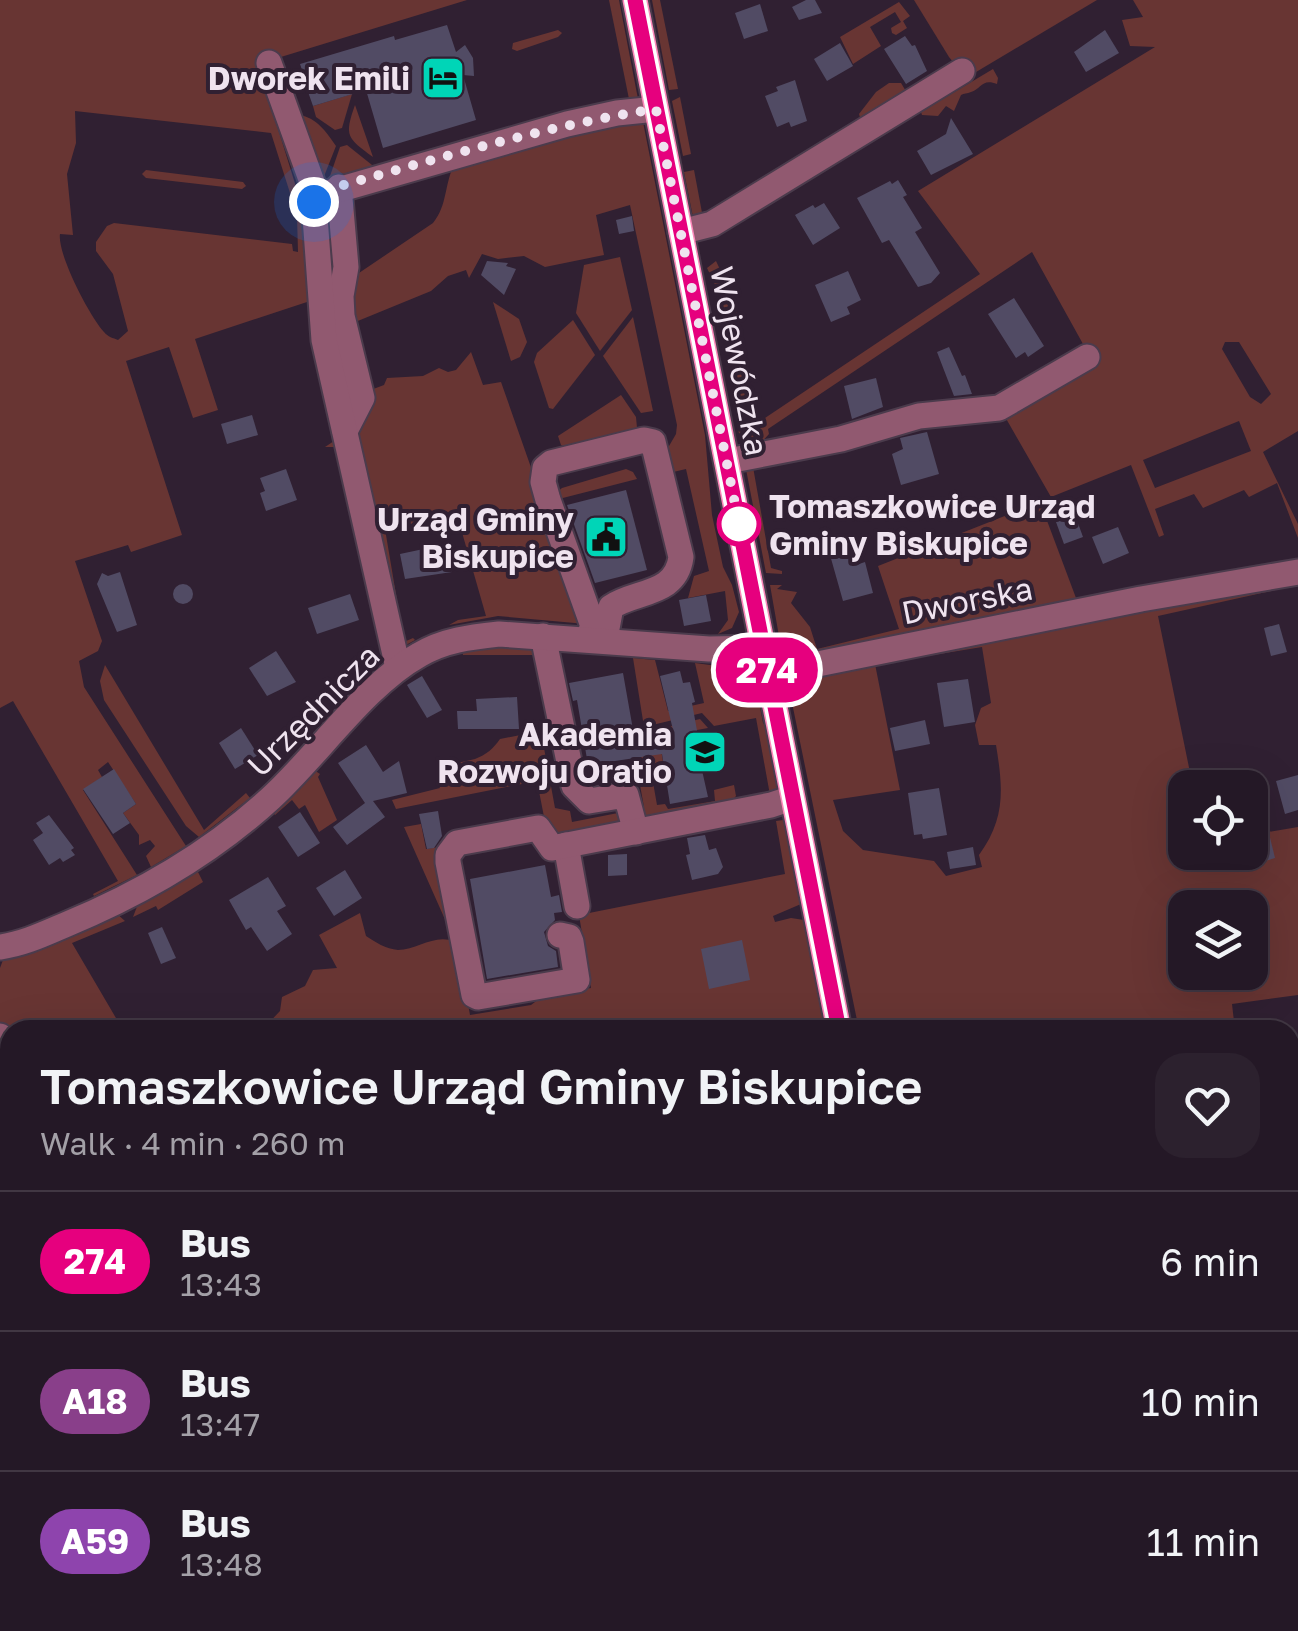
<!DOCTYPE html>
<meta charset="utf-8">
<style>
body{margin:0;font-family:"Golos Text",sans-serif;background:#2c212e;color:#f1f3f6;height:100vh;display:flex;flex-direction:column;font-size:38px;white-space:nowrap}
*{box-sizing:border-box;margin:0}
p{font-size:32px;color:#a3a0a7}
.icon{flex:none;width:55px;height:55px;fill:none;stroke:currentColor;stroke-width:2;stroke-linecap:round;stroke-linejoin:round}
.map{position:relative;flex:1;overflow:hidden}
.side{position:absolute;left:0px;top:1020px;width:1300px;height:612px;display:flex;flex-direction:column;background:#241826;border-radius:30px 30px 0 0;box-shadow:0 10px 40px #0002,0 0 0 2px #413743}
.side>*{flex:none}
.badge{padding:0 20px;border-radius:32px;font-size:35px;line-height:65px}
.fabs{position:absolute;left:1168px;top:770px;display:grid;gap:20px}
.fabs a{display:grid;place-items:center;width:100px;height:100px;border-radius:20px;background:#241826;box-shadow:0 10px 40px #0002,0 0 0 2px #413743;font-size:50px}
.you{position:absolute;width:50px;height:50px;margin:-25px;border:8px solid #fff;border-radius:50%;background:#1a73e8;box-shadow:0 0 0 15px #1a73e833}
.map>.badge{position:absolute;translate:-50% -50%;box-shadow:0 0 0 5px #fff}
.round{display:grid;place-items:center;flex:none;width:105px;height:105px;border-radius:30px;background:#2c212e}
.overview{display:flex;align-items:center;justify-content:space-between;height:170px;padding:0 40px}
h1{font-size:48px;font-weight:600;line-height:75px}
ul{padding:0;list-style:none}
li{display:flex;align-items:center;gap:30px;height:140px;padding:0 40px;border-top:2px solid #413743}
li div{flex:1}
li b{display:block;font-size:38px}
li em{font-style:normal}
li .badge{min-width:110px;font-weight:700;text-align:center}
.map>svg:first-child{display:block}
.green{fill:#683533;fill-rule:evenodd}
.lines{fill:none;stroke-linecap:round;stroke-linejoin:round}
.stream{stroke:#6472a6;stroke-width:6}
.building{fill:#514b64}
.minor-casing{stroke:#4b3b4c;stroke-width:29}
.major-casing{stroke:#4b3b4c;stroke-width:29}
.minor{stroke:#915970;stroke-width:25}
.major{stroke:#fc88ba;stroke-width:25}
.line-casing{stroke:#fff;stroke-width:22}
.line{stroke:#e6007e;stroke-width:15}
.walk{stroke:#efe3ef;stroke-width:10;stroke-dasharray:0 18}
.stop-dot{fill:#fff;stroke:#e6007e;stroke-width:5}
.labels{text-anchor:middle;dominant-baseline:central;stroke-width:8;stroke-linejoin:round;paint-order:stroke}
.poi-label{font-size:32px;font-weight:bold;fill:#efe3ef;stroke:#302032;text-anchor:end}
.street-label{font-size:32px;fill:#efe3ef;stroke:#302032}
.stop-label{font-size:32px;font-weight:bold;fill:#efe3ef;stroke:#302032;text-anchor:start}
</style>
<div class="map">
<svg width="1298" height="1631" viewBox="0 0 1298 1631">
<rect width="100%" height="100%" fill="#302032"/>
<g class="green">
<path d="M0,0h467l-209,64 39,126 -7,3 -19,-60 -196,-22 1,32 -9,31 6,61 -13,-1c-3,20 30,83 44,98 4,5 9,6 14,8l10,-9 -15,-57 -17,-23v-9l11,-16 7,-3 178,21 1,7 5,1 -1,-36 7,-2 2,32 7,7 6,88 24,99 -2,7h-16l12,-8 -15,-50 -15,-87 -112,37 23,71 -25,8 -24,-71 -43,14 56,174 -51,17 -3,-7 -53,16 27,80 -4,10 -19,10 5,26 102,159 -35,21 -5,-11 9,-10 -5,-6 -11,5v-10l-16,-22 13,-9 -28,-42 -10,8 4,7 -19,13 54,85 -43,21 -1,-2 25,-13 -105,-180 -13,7z"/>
<path d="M609,0h10l19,99h-9z"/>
<path d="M652,0h8l18,89 -9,1z"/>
<path d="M914,0h183l-131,78 -17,-21z"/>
<path d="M1133,0h165v431l-35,21 35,72v14l-21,-55 -28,14 -5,-7 -41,18 -9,-14 -39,15 9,26 -5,2 -28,-72 -80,32 -47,-82 -77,9 -37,10 -1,-3c40,-13 83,-10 123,-22 28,-9 56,-32 81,-47l-61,-110 -264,177 1,5 -9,10 5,5 130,-30 30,-17c-19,21 -166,64 -183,38 -8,-11 -6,-54 -8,-69l10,-3 1,56h11l224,-150 -62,-83 237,-144 -25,-1 -8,-26 21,-3zM1225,342h14l32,52 -10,10 -11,-7 -28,-48zM1239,421l12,30 -96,37 -12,-28z"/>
<path d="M899,2l11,14 -7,5 4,7 -11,7 -4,-2 -1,-5 10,-6 -6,-10 -25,15 11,19 -28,18 -13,-27z"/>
<path d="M558,30l4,3 -4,4 -41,14 -5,-2 1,-6z"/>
<path d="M993,69l5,9 -1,6c-15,-6 -16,5 -26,8 -4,2 -7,1 -10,3l-7,16 -8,-5 -8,10 -16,-1 -1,-3z"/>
<path d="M889,83h12l6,10 -46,28 -2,-7 17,-22z"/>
<path d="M352,94l-10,34 -7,2 -19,-13 -3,-11z"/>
<path d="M680,97l11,57 -8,2 -11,-55z"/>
<path d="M355,105l18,52c-26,-19 -29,-21 -18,-52z"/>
<path d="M298,115c19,2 29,18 38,31l-15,38z"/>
<path d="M643,122l62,313 7,80 11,52 9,18 7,27 -7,16 -14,6 10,-14 -3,-29 -37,7 6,-22 15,-5 -23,-102 -17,4 -4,-20 11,-19 1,-9 -47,-220 -34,10 8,40 -59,12 -21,-11 -26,3 -16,-5 -13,24 -3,-8 -18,6 -17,15 -83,34 8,-50 77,-52c15,-18 11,-40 22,-60l121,-36z"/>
<path d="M347,145l30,24 -49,13 12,-35z"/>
<path d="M146,170l97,12 3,4 -4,3 -96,-11 -4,-4z"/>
<path d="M694,170l9,48 -10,-1 -9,-45z"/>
<path d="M620,257l12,53 -32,41 -24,-38 8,-48z"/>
<path d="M716,261l19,40 9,58 -11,1 -12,-63 -14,-29z"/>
<path d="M493,302l26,17 8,23 -7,15 -9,4z"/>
<path d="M633,317l20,94 -12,2 -38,-57z"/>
<path d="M573,320l22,35 -42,54 -4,-1 -15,-46 3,-9z"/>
<path d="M471,352l12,33 18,-3 85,242 -88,-8 -49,9 9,-5 28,-4 -29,-101 -72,14 19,113 9,-4 2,2 -9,5 -6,-2 -46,-217 14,-35 16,-6 3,-7 36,-2 16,-8 9,4 8,-2z"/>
<path d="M621,395l15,22 1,11 -72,19 -4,-2 -3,-9z"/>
<path d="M745,464l8,3 18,101 11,3v3l-16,-1z"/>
<path d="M626,469l7,3 4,7 -82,21v-6l7,-6z"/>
<path d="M1040,502l36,96 79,-11 -372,72 -13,-74h12l-5,4 20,3 -6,11 19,24 7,22 82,-20 -21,-63z"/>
<path d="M1292,582l2,4 -136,30 35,171 -8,1v64h65v-17l48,-8v168l-66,9 3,26h-376l-70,-342 4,-12 23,1 59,-13 25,126 -67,10 10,31 20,19 71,11 12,15 36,-9 -3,-12c27,-37 24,-67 17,-110h-17l-4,-20 6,-17 10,-5 -9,-56 -91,15v-8zM1185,908h65v64h-65z"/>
<path d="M489,645l44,2 6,8h-76l-1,-6z"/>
<path d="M633,658l22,2 13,51 36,-8 -9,-40 53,7 7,11 8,42 5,6 10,64 -8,2 -14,-77 -42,8 -12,-13 -58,14z"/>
<path d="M105,665l99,165 42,-37 4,5 -51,39 -13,-11 -82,-126 -4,-19z"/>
<path d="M700,719l8,9 -49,9 5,31 -13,3 6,34 8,-1 3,5 47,-8 -1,-11 20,-5 2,11 -7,8 -84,18 -5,-13 4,-2 -6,-33h-6l-3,-10 13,-3 -4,-27z"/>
<path d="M551,729l3,16 -10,3 11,60 15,3 2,11 46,-9 7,11 -67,12 -12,-9 -9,-46 -141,28 -4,-9 48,-12c-13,-25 18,-24 35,-29 11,-4 19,-11 25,-20z"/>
<path d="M314,770l6,4 -2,3 19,43 -18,12 -14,-27 -6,4 -7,-9 -17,15 -3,-4z"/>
<path d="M783,820l5,4 13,80 -28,12 2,6 16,-4 13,2 26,110h-568l18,-19 2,-14 23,-11 8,-16 24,-2 -18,-33 41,-22 6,23c9,6 20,13 32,14 20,0 37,-17 57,-8l-51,-115 17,-3 5,25 13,-2 31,168 61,-10 12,-9 48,-8 -12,-73 206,-41 -9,-53z"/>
<path d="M196,868l7,14 -45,28 -2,-4 -23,11 5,-13z"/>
<path d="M117,914l8,7 -53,22 51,87h-113l-10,-4v-58l3,-8z"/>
<path d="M1298,1054v353l-4,-12 -4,1v-340z"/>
<path d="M10,1237v101l-3,-2 -7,7v-96z"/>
<path d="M0,1544l10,9v69l-10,-7z"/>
<path d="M1298,1606v25l-136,-1 1,-7 127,-1v-12z"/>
<path d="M11,1623h61l-6,8h-43z"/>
<path d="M615,1623h76l4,8h-76z"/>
<path d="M851,1623h96l1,8h-95z"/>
</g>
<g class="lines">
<path class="stream" d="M1290,1284h8"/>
</g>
<g class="building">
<path d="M806,0h9l7,13 -23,7 -7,-13z"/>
<path d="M760,4l8,27 -24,8 -9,-26z"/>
<path d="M447,25l9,27 9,-7 8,13 1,18 -11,-1 13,45 -93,28 -17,-58 -53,16 -6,-17 -8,2 -5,-18 8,-3 -2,-6 94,-28 1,4z"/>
<path d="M1105,30l14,23 -33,19 -12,-20z"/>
<path d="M905,36l7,10 3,-1 12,26 -21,13 -22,-35z"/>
<path d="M840,43l13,23 -26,15 -13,-22z"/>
<path d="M795,80l12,41 -16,6 -2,-5 -12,5 -12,-31 13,-5 -2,-4z"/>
<path d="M951,118l22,36 -42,21 -14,-24 29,-17z"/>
<path d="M898,180l9,15 -4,2 19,31 -7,4 25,41 -9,10 -13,4 -29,-47 -7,3 -25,-45 33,-17 2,3z"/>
<path d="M824,203l16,25 -27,17 -18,-30 18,-10 2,3z"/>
<path d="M632,216l2,15 -15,3 -3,-14z"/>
<path d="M487,261l21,2 -2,3 10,3 -12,26 -23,-20z"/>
<path d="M848,271l13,29 -14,7 3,7 -19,8 -16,-37z"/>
<path d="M1014,298l30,48 -16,11 -3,-5 -9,6 -28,-44z"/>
<path d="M949,347l13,29 3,-1 7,19 -18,2 -17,-44z"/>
<path d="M876,378l7,29 -31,12 -8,-33z"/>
<path d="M252,415l6,20 -31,9 -6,-20z"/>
<path d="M927,432l12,42 -38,11 -9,-31 11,-5 -3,-11z"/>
<path d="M286,469l11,31 -31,11 -6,-18 5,-2 -5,-13z"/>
<path d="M626,490l21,80 -52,13 -28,-78z"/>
<path d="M1071,504l12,33 -19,7 -12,-33z"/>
<path d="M1118,527l11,26 -26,11 -11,-27z"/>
<path d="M835,534l4,17 -38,7 -3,-15z"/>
<path d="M447,544l5,28 -47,7 -5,-25z"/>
<path d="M855,549l4,15 6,-2 8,31 -30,8 -13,-46z"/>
<path d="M120,572l17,53 -20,7 -20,-48 5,-11 6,3z"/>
<circle cx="183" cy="594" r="10"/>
<path d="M350,594l9,26 -42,14 -9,-26z"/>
<path d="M706,595l5,26 -27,5 -5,-26z"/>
<path d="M1279,624l8,28 -16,4 -7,-28z"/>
<path d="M276,651l20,31 -29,14 -18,-28z"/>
<path d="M680,671l3,12 7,-1 5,20 -3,1 8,44 -3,1 11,49 -38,7 -8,-50 -74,11 -11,-65 -4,1 -4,-18 54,-10 12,68 39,-7 -14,-58z"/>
<path d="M422,676l20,34 -15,8 -20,-33z"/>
<path d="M968,679l7,43 -31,5 -7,-44z"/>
<path d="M517,697l2,32h-61l-1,-18h20l-1,-12z"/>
<path d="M925,720l5,24 -35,7 -5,-23z"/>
<path d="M241,728l17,27 -23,14 -16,-26z"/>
<path d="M366,745l17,27 16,-11 8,32 -34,8 12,16 -38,28 -14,-18 32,-24 -27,-40z"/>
<path d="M114,769l22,35 -13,9 7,10 -17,11 -30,-45z"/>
<path d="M1298,775v35l-13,4 -9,-33z"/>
<path d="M939,788l8,47 -24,4 -1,-5 -8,1 -6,-42z"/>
<path d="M438,811l4,25 -8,12 -7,1 -8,-35z"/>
<path d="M300,812l20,31 -22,14 -20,-30z"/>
<path d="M1264,813l11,45 -13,4 -12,-45z"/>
<path d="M49,815l25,33 -3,2 4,5 -12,7 -3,-4 -11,7 -16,-25 10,-7 -7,-10z"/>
<path d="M705,835l4,15 7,-2 7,19 -5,7 -26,6 -6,-25 4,-1 -3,-16z"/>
<path d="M973,847l3,18 -26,4 -3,-17z"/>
<path d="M627,854v21l-19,1v-21z"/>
<path d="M545,865l6,32 8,-2 3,17 -8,1 1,7 -11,12 4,14 8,5 2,16 -71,12 -17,-100z"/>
<path d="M345,870l17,28 -28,18 -18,-28z"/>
<path d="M268,877l18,29 -9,5 15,23 -25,17 -16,-24 -5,3 -17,-30z"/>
<path d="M162,927l14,31 -15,6 -13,-31z"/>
<path d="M742,940l8,40 -41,9 -8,-40z"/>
</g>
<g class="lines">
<defs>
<g id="minor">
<path d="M269,63l48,133"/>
<path d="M339,187l7,80 -5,29 1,20 20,82 -17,33"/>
<path d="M681,232l31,-8 250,-153"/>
<path d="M728,461l113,-22 78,-23 80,-8 88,-51"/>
<path d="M543,636l31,150 15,15 37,-6 10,37"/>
<path d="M588,638l5,-12 -45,-126 -5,-18 2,-14 6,-5 93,-23 9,2 28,115c-5,39 -45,33 -70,50l-6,32"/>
<path d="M398,668l-74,-328 -10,-137 3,-7 250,-72 50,-11 39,-4"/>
<path d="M768,674l373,-75 157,-27"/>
<path d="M566,845l11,61"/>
<path d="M560,935l9,2 2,5 6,38 -99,17 -4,-2 -26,-133v-7l9,-12 81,-15 14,20 219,-43 21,-7"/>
<path d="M0,947c23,-3 44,-13 65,-22 75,-31 146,-72 206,-127 47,-43 94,-113 148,-143 25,-15 52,-18 80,-21l210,15 54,-1"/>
<path d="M0,1036l10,17"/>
<path d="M0,1081l10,-8"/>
<path d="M0,1365l10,-11"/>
<path d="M426,1622l10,9"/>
<path d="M201,1631l5,-9"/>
</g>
<g id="major">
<path d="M635,0l204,1030"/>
<path d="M956,1622l2,9"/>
</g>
</defs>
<use href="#minor" class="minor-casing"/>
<use href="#major" class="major-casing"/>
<use href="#minor" class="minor"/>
<use href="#major" class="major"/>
</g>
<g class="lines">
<defs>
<path id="line" d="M635,0l204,1030"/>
</defs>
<use href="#line" class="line-casing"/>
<use href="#line" class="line"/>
<path class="walk" d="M314,202l3,-6 9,-6c110,-31 219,-64 330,-81l83,415"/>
</g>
<defs>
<symbol id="hotel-square" viewBox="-11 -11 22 22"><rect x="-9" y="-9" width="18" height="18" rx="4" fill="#00d5b7" stroke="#302032"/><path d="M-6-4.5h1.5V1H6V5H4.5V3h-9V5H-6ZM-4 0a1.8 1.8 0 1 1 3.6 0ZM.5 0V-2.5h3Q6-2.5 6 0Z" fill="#111"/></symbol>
<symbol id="civic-square" viewBox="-11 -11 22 22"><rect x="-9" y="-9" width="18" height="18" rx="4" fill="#00d5b7" stroke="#302032"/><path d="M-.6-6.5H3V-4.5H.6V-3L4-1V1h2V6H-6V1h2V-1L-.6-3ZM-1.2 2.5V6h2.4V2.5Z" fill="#111"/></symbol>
<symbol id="school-square" viewBox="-11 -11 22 22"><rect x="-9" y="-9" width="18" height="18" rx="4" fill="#00d5b7" stroke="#302032"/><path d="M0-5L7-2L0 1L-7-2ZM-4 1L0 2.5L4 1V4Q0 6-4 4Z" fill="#111"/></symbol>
</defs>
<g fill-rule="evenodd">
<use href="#hotel-square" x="418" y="53" width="50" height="50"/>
<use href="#civic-square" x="581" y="512" width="50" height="50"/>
<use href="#school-square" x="680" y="727" width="50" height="50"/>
</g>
<circle class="stop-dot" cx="739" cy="524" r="20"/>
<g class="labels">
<g class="poi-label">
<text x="410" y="78">Dworek Emili</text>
<text x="574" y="519">Urząd Gminy<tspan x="574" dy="37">Biskupice</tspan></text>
<text x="672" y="734">Akademia<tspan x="672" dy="37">Rozwoju Oratio</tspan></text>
</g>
<g class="street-label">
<text transform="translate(740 361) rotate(79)">Wojewódzka</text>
<text transform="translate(967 600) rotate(-11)">Dworska</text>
<text transform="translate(313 710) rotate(-45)">Urzędnicza</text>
</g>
<g class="stop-label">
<text x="769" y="506">Tomaszkowice Urząd<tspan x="769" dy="37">Gminy Biskupice</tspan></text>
</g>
</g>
</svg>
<div class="fabs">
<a><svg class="icon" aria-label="locate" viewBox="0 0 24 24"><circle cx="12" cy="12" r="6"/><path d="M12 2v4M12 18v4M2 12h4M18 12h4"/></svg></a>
<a><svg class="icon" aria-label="layers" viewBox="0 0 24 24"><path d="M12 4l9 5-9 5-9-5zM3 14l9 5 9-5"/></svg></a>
</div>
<div class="you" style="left:314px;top:202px"></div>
<b class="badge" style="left:767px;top:670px;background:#e6007e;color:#fff">274</b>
<section class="side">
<div class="overview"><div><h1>Tomaszkowice Urząd Gminy Biskupice</h1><p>Walk · 4 min · 260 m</p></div><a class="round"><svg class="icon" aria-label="heart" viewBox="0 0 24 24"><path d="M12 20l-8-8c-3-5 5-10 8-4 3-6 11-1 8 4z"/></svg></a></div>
<ul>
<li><span class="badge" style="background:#e6007e;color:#fff">274</span><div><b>Bus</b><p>13:43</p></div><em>6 min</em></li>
<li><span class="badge" style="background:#893f8a;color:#fff">A18</span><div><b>Bus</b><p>13:47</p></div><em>10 min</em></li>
<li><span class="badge" style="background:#8e44ad;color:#fff">A59</span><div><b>Bus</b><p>13:48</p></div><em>11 min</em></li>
</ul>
</section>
</div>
